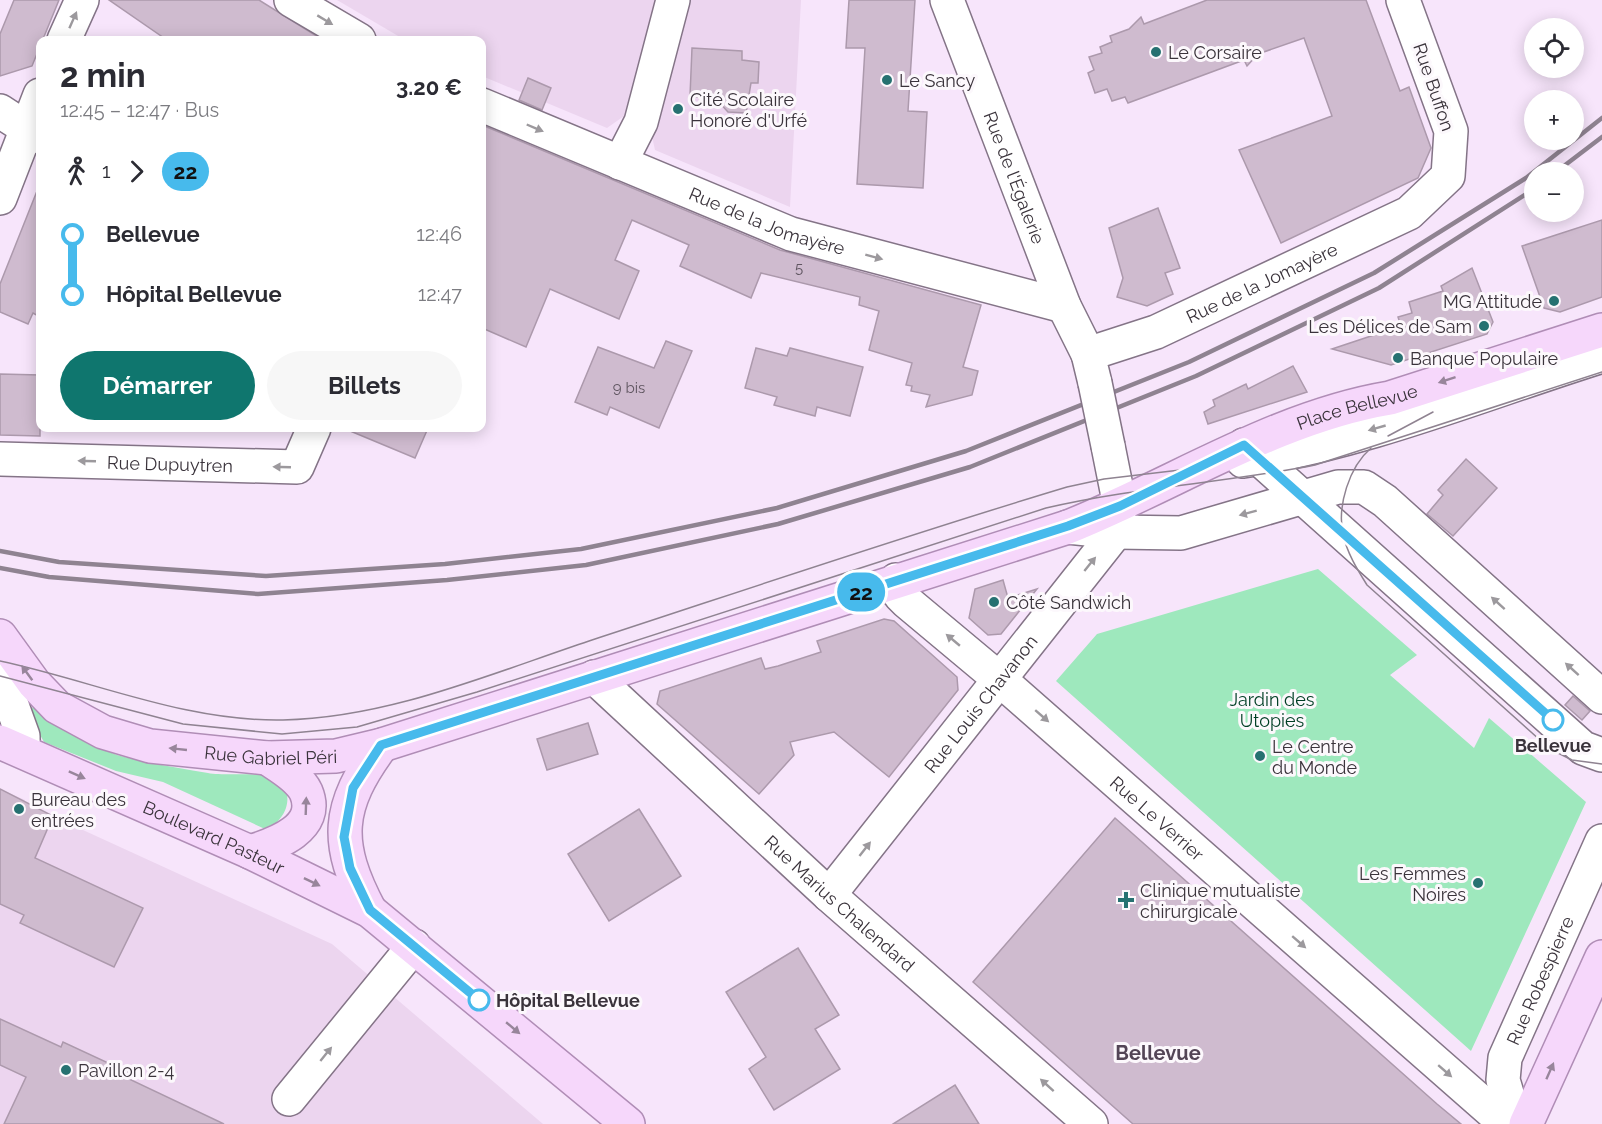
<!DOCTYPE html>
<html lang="fr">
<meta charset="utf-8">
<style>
body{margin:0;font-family:Raleway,sans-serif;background:#f7f7f7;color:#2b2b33;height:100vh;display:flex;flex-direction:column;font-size:22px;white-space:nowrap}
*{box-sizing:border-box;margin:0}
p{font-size:20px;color:#7c7c81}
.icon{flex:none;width:33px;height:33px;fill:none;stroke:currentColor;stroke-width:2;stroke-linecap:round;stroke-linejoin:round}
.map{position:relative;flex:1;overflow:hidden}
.sheet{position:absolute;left:36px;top:36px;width:450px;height:396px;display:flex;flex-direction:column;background:#fff;border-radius:12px;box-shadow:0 3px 15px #0003}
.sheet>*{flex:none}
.badge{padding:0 12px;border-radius:20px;font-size:21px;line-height:39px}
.tools{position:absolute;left:1524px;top:18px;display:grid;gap:12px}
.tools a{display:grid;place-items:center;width:60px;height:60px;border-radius:50%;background:#fff;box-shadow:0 3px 15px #0003;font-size:30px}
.map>.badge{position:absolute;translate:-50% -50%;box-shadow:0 0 0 3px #fff}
.legs{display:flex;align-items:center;gap:9px;height:66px;padding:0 24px;font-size:20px}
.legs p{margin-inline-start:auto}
.headline{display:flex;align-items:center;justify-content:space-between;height:102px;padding:0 24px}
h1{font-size:33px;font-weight:700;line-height:45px}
.action{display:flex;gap:12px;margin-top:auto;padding:12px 24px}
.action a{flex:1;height:69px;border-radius:36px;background:#0f766e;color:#fff;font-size:24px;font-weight:700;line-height:69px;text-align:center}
.action a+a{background:#f7f7f7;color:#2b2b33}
ul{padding:0 24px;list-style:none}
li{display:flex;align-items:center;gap:21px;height:60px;font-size:22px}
li i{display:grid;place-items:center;width:9px;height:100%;margin:0 8px;background:currentColor}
li i::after{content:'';width:15px;height:15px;margin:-8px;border:4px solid;border-radius:50%;background:#fff}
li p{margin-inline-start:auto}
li:first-child i{background:linear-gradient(#0000 50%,currentColor 0)}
li:last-child i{background:linear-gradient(currentColor 50%,#0000 0)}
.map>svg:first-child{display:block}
.built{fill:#ecd5ef}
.green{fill:#9ee8bd}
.building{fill:#cfbbcf;stroke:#ac99ac;stroke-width:1.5}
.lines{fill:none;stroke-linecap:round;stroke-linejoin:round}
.minor-casing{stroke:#847487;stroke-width:36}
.major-casing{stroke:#b08db6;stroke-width:36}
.minor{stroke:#fff;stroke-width:33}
.major{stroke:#f6d7fb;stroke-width:33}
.tram{stroke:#8f8391;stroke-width:1.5}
.rail{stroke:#8f8391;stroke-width:4.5}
.minor-bridge-casing{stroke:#847487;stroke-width:36;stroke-linecap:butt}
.minor-bridge{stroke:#fff;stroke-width:33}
.oneway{fill:#9c999d}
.oneway2{fill:#98859b}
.line-1-casing{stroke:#fff;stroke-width:14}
.line-1{stroke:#47baec;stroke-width:9}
.poi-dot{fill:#267171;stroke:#fcf8fc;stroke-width:2}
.stop-1-dot{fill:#fff;stroke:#47baec;stroke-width:3}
.labels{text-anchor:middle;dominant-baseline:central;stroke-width:6;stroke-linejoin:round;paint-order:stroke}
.number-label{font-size:15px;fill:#5f5560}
.poi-label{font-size:18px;fill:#3a333b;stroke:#fcf8fc;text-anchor:start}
.street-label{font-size:18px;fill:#3a333b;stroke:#fcf8fc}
.park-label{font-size:18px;fill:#003f25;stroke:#fcf8fc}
.stop-label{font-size:18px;font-weight:bold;fill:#3a333b;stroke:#fcf8fc}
.neighbourhood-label{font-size:20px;font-weight:bold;fill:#534556;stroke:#fcf8fc}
</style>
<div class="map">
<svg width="1602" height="1124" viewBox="0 0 1602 1124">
<rect width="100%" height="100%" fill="#f7e5fb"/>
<g class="built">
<path d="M337,0h464l-11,207 -135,-57 -5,-23 -9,-5 -17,-6 -17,12 -125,-52v-36h-77z"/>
<path d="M0,789l25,11 -1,3 308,141 211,180h-543z"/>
</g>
<g class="green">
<path d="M1318,569l99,86 -27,20 84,73 15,-30 97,84 -115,249 -415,-370 41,-47z"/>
<path d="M34,707c26,18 53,38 83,48 29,8 61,13 91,18 15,3 52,-1 64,4 26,11 16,45 -7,52l-102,-47 -47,-11 -72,-29 -18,-32z"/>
</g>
<g class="building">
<path d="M14,0h45l-27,66 -32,10v-42z"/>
<path d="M109,0h150l64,40h-156z"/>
<path d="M849,0h66l-7,111 19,1 -4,76 -66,-4 8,-136h-19z"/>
<path d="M1207,0h159l34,91 9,-4 22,61 -13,30 -137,65 -42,-93 93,-34 -28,-78 -46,16 -11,12 -3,-6 -116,43 -3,-6 -13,4 -5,-12 -12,4 -7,-20 6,-3 -5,-13 13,-4 -2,-6 12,-5 -2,-6 19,-7 12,-12 3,7z"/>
<path d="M692,48l50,3v9l17,2 -1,21h-7l-5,30 -18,-1 -11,-12 -27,-4z"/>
<path d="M528,78l23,10 -9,22 -23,-10z"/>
<path d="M482,125l298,125 201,55 -18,62 15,4 -6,24 -46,12 4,-12 -19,-4 1,-5 -6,-1 6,-22 -43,-13 10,-39 -20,-6 1,-8 -99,-24 -10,25 -71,-32 9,-21 -57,-25 -17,40 24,11 -20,48 -69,-30 -24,58 -44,-19z"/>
<path d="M39,186l1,131 -7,-4 -5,11 -28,-12v-28z"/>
<path d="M1158,208l22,60 -15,5 8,21 -26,12 -30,-9 6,-19 -14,-50z"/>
<path d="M1602,220v77l-42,15 -16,-4 -22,-62z"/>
<path d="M1472,268l21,54 -6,12 -96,31 -59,-16 69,-23 -3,-9 14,-4 -3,-11 34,-11 -2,-5z"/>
<path d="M666,341l26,10 -33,77 -49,-21 -3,8 -32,-13 23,-55 56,21z"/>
<path d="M756,348l31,8 3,-8 73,19 -13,49 -33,-9 -2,9 -41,-11 3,-8 -32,-9z"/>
<path d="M1293,366l14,26 -99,32 -4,-12 11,-6 -2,-6 33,-16 2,5z"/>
<path d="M0,374l40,1v61l-40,-1z"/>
<path d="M343,428h85l-13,30z"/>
<path d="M1466,459l31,29 -44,48 -26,-22 16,-19 -5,-5z"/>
<path d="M1003,580l5,18 29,-9 -36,45 -13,1 -19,-17 6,-29z"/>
<path d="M884,619l10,2 63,56 1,13 -69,87 -55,-45 -44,10 4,13 -35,39 -102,-90 3,-13 101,-33 4,11 13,-3 43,-14 -4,-11z"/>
<path d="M1573,696l17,15 -8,9 -17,-15z"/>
<path d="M588,723l10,31 -51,16 -10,-31z"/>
<path d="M0,789l53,27 -18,42 108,50 -29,59 -94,-44 4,-8 -24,-11z"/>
<path d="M639,809l42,67 -72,45 -41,-67z"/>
<path d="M1115,818l322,286 24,20h-328l-160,-142z"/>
<path d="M798,948l41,67 -24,14 25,40 -66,41 -25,-41 17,-12 -40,-65z"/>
<path d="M0,1019l61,28 2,-5 69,32 -3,5 95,45h-220l22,-47 -26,-12z"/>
<path d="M955,1085l24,39h-86z"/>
</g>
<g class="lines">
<defs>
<g id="minor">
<path d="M291,0l68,40"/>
<path id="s1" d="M947,0l117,306 24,48"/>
<path d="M64,40l18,-40"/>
<path id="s2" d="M482,105l309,129 273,72"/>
<path d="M0,111l40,26"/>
<path d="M620,163l21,-41 32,-122"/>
<path d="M0,198l40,-103"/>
<path id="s3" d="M1095,383l-7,-29 68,-22 253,-119 39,-37 3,-45 -48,-131"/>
<path d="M1244,445l339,303 19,7"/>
<path id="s4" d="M0,459l297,8 17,-39"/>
<path d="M1243,461c123,-19 241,-68 359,-105"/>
<path d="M1068,527l48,5 65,1 157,-46h26l21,14 217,196"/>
<path id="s5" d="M896,580l4,15 7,7 91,76 508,446"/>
<path d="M0,672l23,64v15"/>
<path id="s6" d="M594,677l235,218 262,229"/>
<path id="s7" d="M829,895l287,-363 4,-26 -12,-60"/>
<path d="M289,1099l125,-153"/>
<path id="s8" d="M1516,1124l-13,-44 2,-22 97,-217"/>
</g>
<g id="major">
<path id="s9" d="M0,636l34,47 23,24 46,25 47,14 117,12 69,-2 46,-11 686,-218c107,-43 208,-110 322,-129l212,-68"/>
<path id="s10" d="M0,742l250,110 120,59 258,213"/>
<path d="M250,852c26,-8 71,-24 56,-60 -7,-15 -26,-25 -39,-34"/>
<path d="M370,911c-36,-68 -34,-104 12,-166"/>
<path d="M1526,1124l76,-167"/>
</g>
</defs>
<use href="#minor" class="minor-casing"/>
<use href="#major" class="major-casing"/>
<use href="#minor" class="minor"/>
<use href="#major" class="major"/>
<g class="tram">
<path d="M1388,436l45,-24"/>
<path d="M1371,448c-22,19 -34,58 -28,86 4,19 14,35 24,51l183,164 22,11 30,4"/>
<path d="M0,661c94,20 185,61 283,59 105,-2 207,-46 306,-79 159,-52 318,-106 478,-154l37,-8 93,-11"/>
<path d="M0,676l183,48 99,10 75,-7 120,-35 569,-184c89,-21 180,-25 269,-43l287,-93"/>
</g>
<g class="rail">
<path d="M1556,172l46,-35"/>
<path d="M0,551l59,11 207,14 179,-12 136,-15 196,-41 189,-57 223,-89 185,-89 152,-95 76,-60"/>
<path d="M0,568l49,9 209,17 189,-14 139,-15 192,-41 192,-57 226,-91 183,-88 155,-99"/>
</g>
<defs>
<path id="minor-bridge" d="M1095,383l13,63"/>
</defs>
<use href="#minor-bridge" class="minor-bridge-casing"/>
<use href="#minor-bridge" class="minor-bridge"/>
</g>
<defs><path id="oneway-solid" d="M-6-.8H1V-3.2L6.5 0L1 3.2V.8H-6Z" transform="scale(1.5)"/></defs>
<g class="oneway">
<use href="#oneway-solid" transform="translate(73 20) rotate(-66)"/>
<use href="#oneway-solid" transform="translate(325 20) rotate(31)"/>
<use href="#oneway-solid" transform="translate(535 128) rotate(23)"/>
<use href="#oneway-solid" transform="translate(874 257) rotate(15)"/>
<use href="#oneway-solid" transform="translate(1377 428) rotate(164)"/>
<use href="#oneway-solid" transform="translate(87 461) rotate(-178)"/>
<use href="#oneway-solid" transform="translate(282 467) rotate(-178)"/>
<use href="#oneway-solid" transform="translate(1248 513) rotate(165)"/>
<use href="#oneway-solid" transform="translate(1090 564) rotate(-51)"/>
<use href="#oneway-solid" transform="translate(1498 603) rotate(-138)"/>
<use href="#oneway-solid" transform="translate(953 640) rotate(-140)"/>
<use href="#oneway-solid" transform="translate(1572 669) rotate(-138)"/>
<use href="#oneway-solid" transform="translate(1042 716) rotate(41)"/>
<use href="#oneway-solid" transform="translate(865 849) rotate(-52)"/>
<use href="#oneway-solid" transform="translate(1299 942) rotate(41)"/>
<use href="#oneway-solid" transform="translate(326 1054) rotate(-51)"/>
<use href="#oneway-solid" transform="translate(1445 1071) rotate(41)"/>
<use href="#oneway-solid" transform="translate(1047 1085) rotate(-138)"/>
</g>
<g class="oneway2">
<use href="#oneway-solid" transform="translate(1447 380) rotate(162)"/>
<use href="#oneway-solid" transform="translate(27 673) rotate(-126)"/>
<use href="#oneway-solid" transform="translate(178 749) rotate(-174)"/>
<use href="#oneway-solid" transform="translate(77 775) rotate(24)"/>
<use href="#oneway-solid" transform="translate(306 806) rotate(-88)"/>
<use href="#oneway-solid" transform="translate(312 882) rotate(26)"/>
<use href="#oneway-solid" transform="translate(513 1028) rotate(40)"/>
<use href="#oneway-solid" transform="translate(1550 1071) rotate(-66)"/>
</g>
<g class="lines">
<defs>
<path id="line-1" d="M479,1000l-109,-90 -20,-42 -6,-31 9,-49 28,-43 687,-219 52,-20 124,-61 309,275"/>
</defs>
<use href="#line-1" class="line-1-casing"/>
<use href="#line-1" class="line-1"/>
</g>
<g class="poi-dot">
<circle cx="1156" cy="52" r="6"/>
<circle cx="887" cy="80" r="6"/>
<circle cx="678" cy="109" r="6"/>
<circle cx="1554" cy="301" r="6"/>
<circle cx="1484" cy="326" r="6"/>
<circle cx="1398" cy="358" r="6"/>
<circle cx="994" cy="602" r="6"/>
<circle cx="1260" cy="756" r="6"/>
<circle cx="19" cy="809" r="6"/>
<circle cx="1478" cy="883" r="6"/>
<path d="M1123 891h6v6h6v6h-6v6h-6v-6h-6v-6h6z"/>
<circle cx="66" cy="1070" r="6"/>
</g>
<g class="stop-1-dot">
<circle cx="1553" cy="720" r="10"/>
<circle cx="479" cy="1000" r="10"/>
</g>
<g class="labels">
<g class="number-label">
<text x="799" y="268">5</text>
<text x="629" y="388">9 bis</text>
</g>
<g class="poi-label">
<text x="1168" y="52">Le Corsaire</text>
<text x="899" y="80">Le Sancy</text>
<text x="690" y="99">Cité Scolaire<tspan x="690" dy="21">Honoré d'Urfé</tspan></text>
<text x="1542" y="301" text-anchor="end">MG Attitude</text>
<text x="1472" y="326" text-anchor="end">Les Délices de Sam</text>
<text x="1410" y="358">Banque Populaire</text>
<text x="1006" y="602">Côté Sandwich</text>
<text x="1272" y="746">Le Centre<tspan x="1272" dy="21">du Monde</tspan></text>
<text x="31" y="799">Bureau des<tspan x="31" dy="21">entrées</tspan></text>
<text x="1466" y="873" text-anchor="end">Les Femmes<tspan x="1466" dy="21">Noires</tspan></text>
<text x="1140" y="890">Clinique mutualiste<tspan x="1140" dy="21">chirurgicale</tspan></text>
<text x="78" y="1070">Pavillon 2-4</text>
</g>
<g class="street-label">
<text transform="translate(1434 87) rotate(71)">Rue Buffon</text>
<text stroke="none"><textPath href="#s1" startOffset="190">Rue de l'Égalerie</textPath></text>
<text stroke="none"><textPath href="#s2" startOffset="308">Rue de la Jomayère</textPath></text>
<text stroke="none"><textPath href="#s3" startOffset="218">Rue de la Jomayère</textPath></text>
<text stroke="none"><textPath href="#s9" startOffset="1460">Place Bellevue</textPath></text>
<text stroke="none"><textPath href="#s4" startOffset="170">Rue Dupuytren</textPath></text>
<text stroke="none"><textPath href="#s7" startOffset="244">Rue Louis Chavanon</textPath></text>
<text stroke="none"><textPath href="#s9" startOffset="314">Rue Gabriel Péri</textPath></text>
<text stroke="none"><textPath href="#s5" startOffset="356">Rue Le Verrier</textPath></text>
<text stroke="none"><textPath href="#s10" startOffset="234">Boulevard Pasteur</textPath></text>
<text stroke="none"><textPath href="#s6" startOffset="334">Rue Marius Chalendard</textPath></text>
<text stroke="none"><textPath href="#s8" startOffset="153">Rue Robespierre</textPath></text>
</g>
<g class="park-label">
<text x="1272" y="699">Jardin des<tspan x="1272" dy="21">Utopies</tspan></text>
</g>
<g class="stop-label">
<text x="1553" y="745">Bellevue</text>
<text x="496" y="1000" text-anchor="start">Hôpital Bellevue</text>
</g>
<g class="neighbourhood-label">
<text x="1158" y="1053">Bellevue</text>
</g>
</g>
</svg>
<div class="tools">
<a><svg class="icon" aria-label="locate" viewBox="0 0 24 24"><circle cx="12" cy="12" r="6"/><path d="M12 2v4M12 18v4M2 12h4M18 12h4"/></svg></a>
<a>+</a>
<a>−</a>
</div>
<b class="badge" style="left:861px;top:592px;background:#47baec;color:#111">22</b>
<section class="sheet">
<div class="headline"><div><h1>2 min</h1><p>12:45 – 12:47 · Bus</p></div><b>3.20 €</b></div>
<div class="legs"><svg class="icon" aria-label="walk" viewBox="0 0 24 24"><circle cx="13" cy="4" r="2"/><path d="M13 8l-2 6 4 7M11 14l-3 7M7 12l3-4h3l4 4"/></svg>1<svg class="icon" aria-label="forward" viewBox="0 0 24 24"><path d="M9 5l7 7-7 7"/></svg><b class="badge" style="background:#47baec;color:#111">22</b></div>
<ul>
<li><i style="color:#47baec"></i><b>Bellevue</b><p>12:46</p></li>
<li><i style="color:#47baec"></i><b>Hôpital Bellevue</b><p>12:47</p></li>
</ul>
<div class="action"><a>Démarrer</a><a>Billets</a></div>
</section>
</div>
